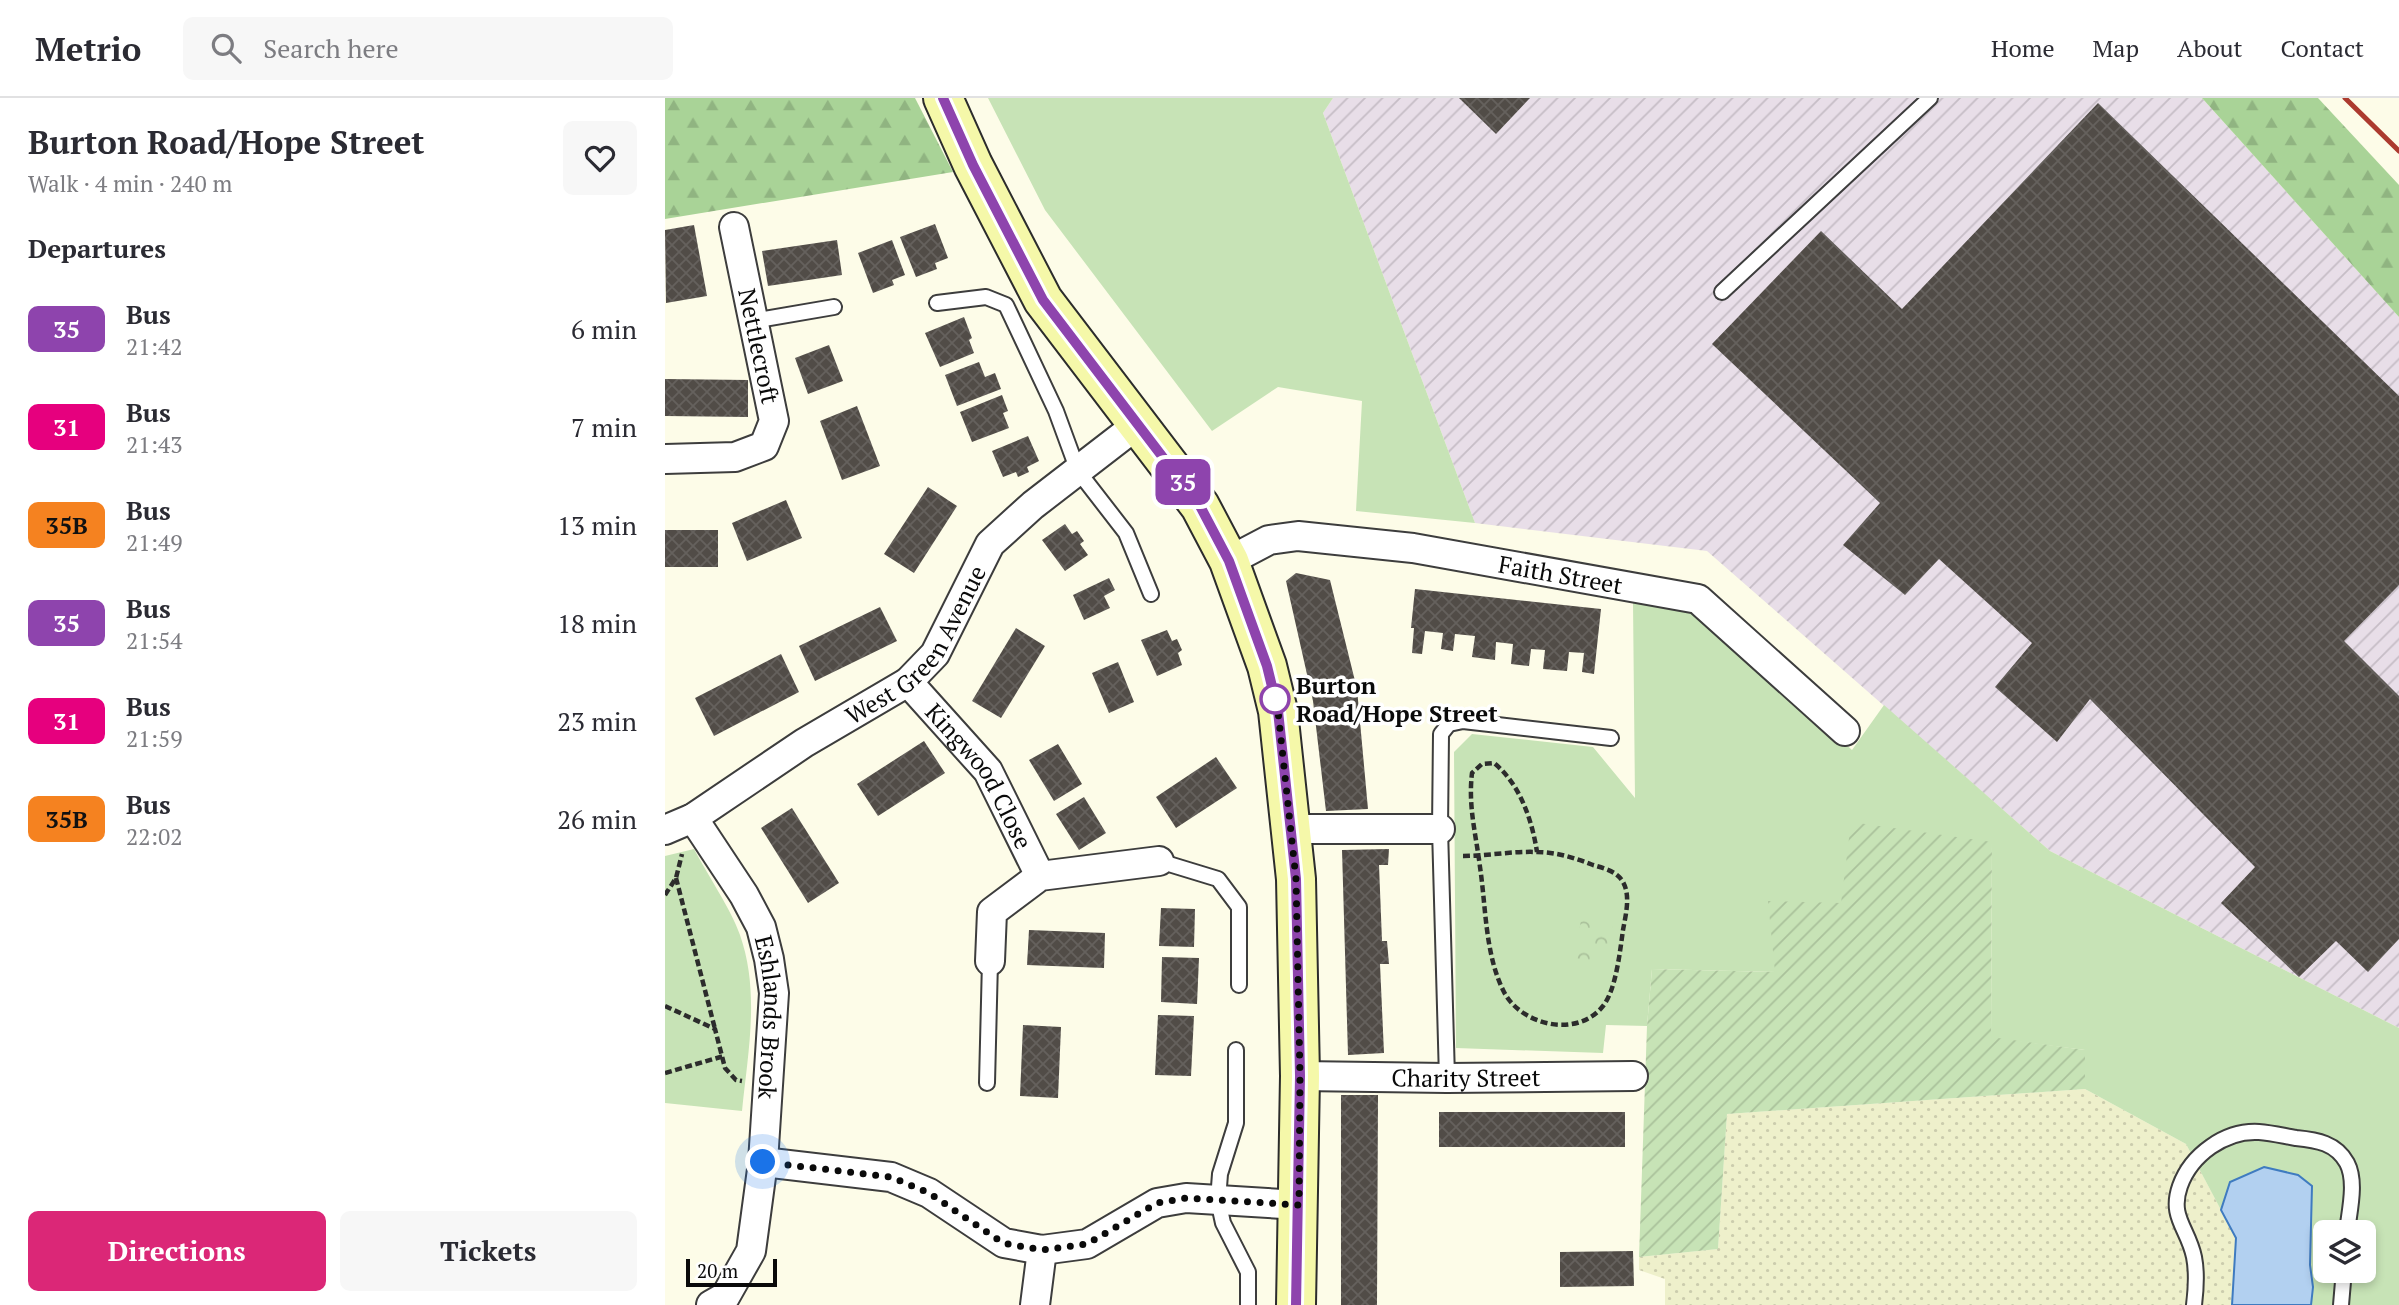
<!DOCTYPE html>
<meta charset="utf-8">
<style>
body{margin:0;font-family:"PT Serif",serif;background:#f7f7f7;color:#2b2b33;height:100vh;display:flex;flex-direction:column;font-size:26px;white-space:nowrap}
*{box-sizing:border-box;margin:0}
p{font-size:23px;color:#7c7c81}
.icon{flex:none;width:38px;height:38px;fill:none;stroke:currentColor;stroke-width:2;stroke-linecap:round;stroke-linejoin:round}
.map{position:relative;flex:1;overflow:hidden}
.panel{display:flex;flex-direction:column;background:#fff;width:665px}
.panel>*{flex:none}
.badge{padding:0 14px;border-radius:10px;font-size:24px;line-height:46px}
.controls{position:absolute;left:1648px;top:1122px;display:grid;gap:14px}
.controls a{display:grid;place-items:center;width:63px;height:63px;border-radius:10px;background:#fff;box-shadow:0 4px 10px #0003;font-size:35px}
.scale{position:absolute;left:21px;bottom:18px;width:91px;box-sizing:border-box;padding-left:7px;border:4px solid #0a0a0a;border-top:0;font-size:19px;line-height:24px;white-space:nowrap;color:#0a0a0a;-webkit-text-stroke:5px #fff;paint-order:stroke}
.you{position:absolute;width:35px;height:35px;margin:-18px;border:5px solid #fff;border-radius:50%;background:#1a73e8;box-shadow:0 0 0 10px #1a73e833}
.map>.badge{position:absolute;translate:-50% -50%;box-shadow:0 0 0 4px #fff}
h2{padding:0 28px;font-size:26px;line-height:63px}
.round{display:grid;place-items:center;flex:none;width:74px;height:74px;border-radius:10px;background:#f7f7f7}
.head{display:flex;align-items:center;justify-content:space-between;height:119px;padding:0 28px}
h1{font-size:33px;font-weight:700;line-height:52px}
.cta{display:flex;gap:14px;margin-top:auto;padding:14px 28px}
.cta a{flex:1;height:80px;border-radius:10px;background:#db2777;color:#fff;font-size:28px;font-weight:700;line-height:80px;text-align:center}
.cta a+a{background:#f7f7f7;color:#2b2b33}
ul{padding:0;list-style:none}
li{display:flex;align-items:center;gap:21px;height:98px;padding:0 28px}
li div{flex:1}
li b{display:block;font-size:26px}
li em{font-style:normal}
li .badge{min-width:77px;font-weight:700;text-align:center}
header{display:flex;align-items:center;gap:42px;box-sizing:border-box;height:98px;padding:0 35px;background:#fff;border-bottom:2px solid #e1e1e2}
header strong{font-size:33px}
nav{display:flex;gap:38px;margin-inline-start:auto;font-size:24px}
.search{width:490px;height:63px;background:#f7f7f7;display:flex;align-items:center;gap:18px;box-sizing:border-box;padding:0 24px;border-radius:10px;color:#7c7c81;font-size:26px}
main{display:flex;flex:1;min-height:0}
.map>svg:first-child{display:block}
.industrial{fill:url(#industrial-furrows)}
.farmland{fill:url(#farmland-dots)}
.grass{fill:#c7e3b6;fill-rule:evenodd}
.forest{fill:url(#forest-firs)}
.park{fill:url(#park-crowns)}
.garden{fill:url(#garden-furrows)}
.water{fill:#b2d0f0;stroke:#3f7bc0;stroke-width:2}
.building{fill:url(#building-cross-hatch)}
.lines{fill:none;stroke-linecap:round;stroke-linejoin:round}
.lane-casing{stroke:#3d3d3d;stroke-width:18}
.street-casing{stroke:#3d3d3d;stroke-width:32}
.secondary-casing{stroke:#2c2c2c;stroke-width:42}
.path{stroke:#2c2c2c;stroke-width:4.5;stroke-dasharray:7 3.5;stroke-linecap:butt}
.lane{stroke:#fff;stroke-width:14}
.street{stroke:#fff;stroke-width:28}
.secondary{stroke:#f5f8a9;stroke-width:38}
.rail{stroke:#ac3b2f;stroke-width:5}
.line-casing{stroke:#fff;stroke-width:16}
.line{stroke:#8e44ad;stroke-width:10}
.walk{stroke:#0a0a0a;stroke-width:7;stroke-dasharray:0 12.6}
.stop-dot{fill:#fff;stroke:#8e44ad;stroke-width:3.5}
.labels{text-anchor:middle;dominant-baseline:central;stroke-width:7;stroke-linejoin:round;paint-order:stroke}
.street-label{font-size:24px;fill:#0a0a0a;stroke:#fff}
.stop-label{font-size:24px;font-weight:bold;fill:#0a0a0a;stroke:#fff;text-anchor:start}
</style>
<header>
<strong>Metrio</strong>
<div class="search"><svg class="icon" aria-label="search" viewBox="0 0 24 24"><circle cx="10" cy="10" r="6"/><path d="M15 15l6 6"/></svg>Search here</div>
<nav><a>Home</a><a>Map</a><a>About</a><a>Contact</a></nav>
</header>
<main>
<section class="panel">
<div class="head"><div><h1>Burton Road/Hope Street</h1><p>Walk · 4 min · 240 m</p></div><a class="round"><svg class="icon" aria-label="heart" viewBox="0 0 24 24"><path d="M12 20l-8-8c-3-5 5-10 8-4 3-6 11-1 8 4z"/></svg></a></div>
<h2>Departures</h2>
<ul>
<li><span class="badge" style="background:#8e44ad;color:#fff">35</span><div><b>Bus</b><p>21:42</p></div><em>6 min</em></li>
<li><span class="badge" style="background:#e6007e;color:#fff">31</span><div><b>Bus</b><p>21:43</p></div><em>7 min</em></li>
<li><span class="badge" style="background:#f58220;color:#111">35B</span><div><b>Bus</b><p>21:49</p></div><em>13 min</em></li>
<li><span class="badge" style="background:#8e44ad;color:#fff">35</span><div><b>Bus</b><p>21:54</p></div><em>18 min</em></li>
<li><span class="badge" style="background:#e6007e;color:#fff">31</span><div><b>Bus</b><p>21:59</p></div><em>23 min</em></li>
<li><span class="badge" style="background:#f58220;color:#111">35B</span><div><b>Bus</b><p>22:02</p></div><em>26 min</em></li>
</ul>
<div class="cta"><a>Directions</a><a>Tickets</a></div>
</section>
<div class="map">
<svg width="1734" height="1207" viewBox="0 0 1734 1207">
<defs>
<pattern id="industrial-furrows" width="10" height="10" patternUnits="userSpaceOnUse" patternTransform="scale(1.75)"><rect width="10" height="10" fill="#e8dee8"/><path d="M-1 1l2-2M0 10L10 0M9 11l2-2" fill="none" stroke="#c6bdc6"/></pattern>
<pattern id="farmland-dots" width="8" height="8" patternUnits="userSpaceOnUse" patternTransform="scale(1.75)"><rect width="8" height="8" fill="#eef0cb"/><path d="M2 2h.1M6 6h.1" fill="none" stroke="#cbccad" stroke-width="1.8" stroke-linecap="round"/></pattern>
<pattern id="forest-firs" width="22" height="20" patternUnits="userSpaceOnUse" patternTransform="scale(1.75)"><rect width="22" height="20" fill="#a9d397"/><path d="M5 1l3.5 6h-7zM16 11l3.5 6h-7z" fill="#90b481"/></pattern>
<pattern id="park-crowns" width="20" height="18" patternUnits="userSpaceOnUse" patternTransform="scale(1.75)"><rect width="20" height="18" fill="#c7e3b6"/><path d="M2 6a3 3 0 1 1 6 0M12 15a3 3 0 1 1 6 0" fill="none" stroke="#aac19b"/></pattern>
<pattern id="garden-furrows" width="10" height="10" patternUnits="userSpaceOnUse" patternTransform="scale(1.75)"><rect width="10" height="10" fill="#c7e3b6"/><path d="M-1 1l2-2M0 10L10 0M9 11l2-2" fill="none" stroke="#aac19b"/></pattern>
<pattern id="building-cross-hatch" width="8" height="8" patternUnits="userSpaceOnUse" patternTransform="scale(1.75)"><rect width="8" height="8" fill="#514c47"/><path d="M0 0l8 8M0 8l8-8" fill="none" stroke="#65615d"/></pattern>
</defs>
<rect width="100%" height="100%" fill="#fdfce8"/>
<path class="industrial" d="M668,0h869l197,219v711l-349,-177 -343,-300 -232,-28 -152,-410z"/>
<path class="farmland" d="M1420,991l101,55 50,94 -4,67h-567v-26l-26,-9v-13l79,-8 9,-135z"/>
<g class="grass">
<path d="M323,0h345l-10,15 152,410 -119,-12 6,-110 -84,-14 -66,44 -167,-221z"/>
<path d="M968,505l62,7 157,140 32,-45 166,146 349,177v277h-88l2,-18 -3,-22 -80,-83 -9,28 -35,-66 -101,-55v-39l-94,-12 1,-195 -151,60 -66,69 -123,-3 -5,57 -41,-1 -3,28 -147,-5 -2,-296 18,-18 121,13 42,51zM1661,1134h38v38h-38z"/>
<path d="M29,751c13,25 37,60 46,86 20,57 8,117 2,176l-77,-8v-247z"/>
</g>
<g class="forest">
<path d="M0,0h250l38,74 -288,47z"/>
<path d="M1537,0h116l81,87v132z"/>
</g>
<path class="park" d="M917,815l32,4 -8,46 -31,-5z"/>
<path class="garden" d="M1186,724l141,20 -1,195 94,13v39l-358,25 -9,135 -79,8 8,-231 5,-57 123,3 -7,-71 73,2z"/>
<path class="water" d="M1599,1069l34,8 14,11 -2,79 3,22 -2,18h-79l4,-67 -15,-28 9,-28z"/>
<g class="building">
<path d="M794,0h71l-34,36z"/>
<path d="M1433,5l301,293v189l-55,56 55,55v243l-31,33 -32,-31 -37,36 -78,-74 34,-36 -165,-168 -33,43 -62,-55 37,-44 -93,-84 -34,36 -62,-50 37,-42 -168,-159 109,-113 81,78z"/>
<path d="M270,126l13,34 -13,5 2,6 -21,8 -16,-40z"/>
<path d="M29,127l13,71 -41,7 -1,-73z"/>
<path d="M172,142l5,35 -74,11 -6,-35z"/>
<path d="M227,142l13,35 -13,5 2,5 -21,8 -15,-40z"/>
<path d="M299,219l8,21 -3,2 5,13 -34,14 -15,-34z"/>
<path d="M164,247l14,36 -35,13 -13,-36z"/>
<path d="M314,264l6,15 10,-4 6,16 -44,17 -12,-31z"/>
<path d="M0,281l83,1v37l-83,-1z"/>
<path d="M337,297l6,16 -5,2 6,15 -37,14 -12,-30z"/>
<path d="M192,308l23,60 -38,14 -22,-59z"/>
<path d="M363,338l11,25 -12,6 2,5 -11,5 -2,-5 -13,5 -11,-26z"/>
<path d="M263,389l29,19 -43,67 -30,-19z"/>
<path d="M121,402l16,38 -55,23 -15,-38z"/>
<path d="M400,426l7,10 5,-3 7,10 -4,3 8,11 -23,16 -23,-31z"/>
<rect x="0" y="432" width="53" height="37"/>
<path d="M631,475l34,7 27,109 11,120 -42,2 -13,-110 -27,-120z"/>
<path d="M444,480l6,12 -11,6 6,12 -26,12 -11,-25z"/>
<path d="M750,491l186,20 -7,65 -12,-2 2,-19 -15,-1 -2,19 -24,-2 2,-19 -14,-1 -2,17 -18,-2 2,-20 -17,-2 -1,18 -23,-3 3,-21 -20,-2 -2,17 -12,-2 2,-16 -18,-2 -3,23 -10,-1 2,-25h-3z"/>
<path d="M215,509l17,34 -82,40 -16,-35z"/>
<path d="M351,530l29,18 -44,72 -29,-17z"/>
<path d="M502,532l5,11 5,-2 5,11 -4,3 4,12 -25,11 -16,-36z"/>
<path d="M116,556l18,38 -85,44 -19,-38z"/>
<path d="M453,564l16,40 -25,11 -17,-40z"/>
<path d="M259,643l21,32 -67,43 -21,-32z"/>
<path d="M393,646l24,40 -28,17 -25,-41z"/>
<path d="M551,659l21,31 -61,40 -20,-31z"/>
<path d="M419,699l22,36 -27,17 -23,-36z"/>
<path d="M127,710l47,75 -31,20 -47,-75z"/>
<path d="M724,751l-1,16h-9l3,76h5l2,23h-9l4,89 -36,2 -6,-205z"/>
<path d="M496,810l34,1 -1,38 -35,-1z"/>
<path d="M364,832l76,3 -1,35 -77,-3z"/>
<path d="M497,859l37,1 -2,46 -36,-2z"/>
<path d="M493,917l36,1 -3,60 -36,-1z"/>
<path d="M358,927l38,2 -3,71 -38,-2z"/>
<path d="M676,997h37l-1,210h-36z"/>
<rect x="774" y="1014" width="186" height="35"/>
<path d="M968,1153l1,35 -74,1v-35z"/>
</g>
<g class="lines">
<defs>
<g id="lane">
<path d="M1057,194l208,-194"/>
<path d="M272,205l49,-6 20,8 50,106 22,60 48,62 25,61"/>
<path d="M88,223l81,-14"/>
<path d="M494,763l59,18 21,28v78"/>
<path d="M571,952v73l-16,51 -2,26 5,23 25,49v33"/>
<path d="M782,980l-7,-249 1,-95 8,-10 14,-3 148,17"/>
<path d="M322,985l3,-122"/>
<path d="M1529,1207c2,-16 3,-33 0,-48 -6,-29 -25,-40 -14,-71 11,-31 45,-56 79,-54 13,1 25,4 37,6 21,2 40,5 51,25 10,19 2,49 0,69"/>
<path d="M1676,1207l3,-35"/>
</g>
<g id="street">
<path d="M0,361l70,-2 29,-11 10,-25 -40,-194"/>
<path id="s1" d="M564,463l40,-21 29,-4 115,12 285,51 147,132"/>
<path id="s2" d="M243,584l80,89 52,105"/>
<path id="s3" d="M28,720l51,77 17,32 8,32 5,34 -11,169 -12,89 -26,46 -14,8"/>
<path d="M626,731h149"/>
<path id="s4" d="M0,732l28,-12 111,-75 104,-61 27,-28 55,-110 43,-39 105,-81"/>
<path d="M325,863l2,-49 48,-36 119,-15"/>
<path id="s5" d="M635,978l147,2 186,-2"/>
<path d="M98,1064l128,15 38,16 75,50 38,7 45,-6 70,-41 29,-5 113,7"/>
<path d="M370,1207l7,-55"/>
</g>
<path id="secondary" d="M278,0l30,67 70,135 157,206 29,55 38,105 11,45 18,168 4,197 -4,229"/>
</defs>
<use href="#lane" class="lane-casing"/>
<use href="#street" class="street-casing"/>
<use href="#secondary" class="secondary-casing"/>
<g class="path">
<path d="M798,758c24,0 49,-5 74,-4 19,0 38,6 56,13 7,2 18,5 24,10 16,13 9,38 6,55 -3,21 -7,60 -20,76 -26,33 -82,19 -99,-14 -19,-37 -18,-85 -24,-125 -4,-33 -12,-60 -8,-94l10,-9 12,-1c26,21 38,57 43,89"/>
<path d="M11,780l39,151"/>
<path d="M0,797l11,-17 6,-24"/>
<path d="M0,908l50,23 10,39 11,12 6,1"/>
<path d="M0,975l59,-17"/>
</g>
<use href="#lane" class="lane"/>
<use href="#street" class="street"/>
<use href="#secondary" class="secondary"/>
<path class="rail" d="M1680,0l54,53"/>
</g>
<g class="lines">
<defs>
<path id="line" d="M278,0l30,67 70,135 157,206 29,55 38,105 11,45 18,168 4,197 -4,229"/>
</defs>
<use href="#line" class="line-casing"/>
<use href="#line" class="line"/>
<path class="walk" d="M98,1064l128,15 38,16 74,50 39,7 45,-6 70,-41 29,-5 113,7 1,-129 -4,-197 -18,-168 -5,-22 2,10"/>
</g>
<circle class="stop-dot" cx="610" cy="601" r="14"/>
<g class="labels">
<g class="street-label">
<text transform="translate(94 248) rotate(78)">Nettlecroft</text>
<text stroke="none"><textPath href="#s1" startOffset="340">Faith Street</textPath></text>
<text stroke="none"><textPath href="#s4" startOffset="318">West Green Avenue</textPath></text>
<text stroke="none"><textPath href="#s2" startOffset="119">Kingwood Close</textPath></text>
<text stroke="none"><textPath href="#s3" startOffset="220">Eshlands Brook</textPath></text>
<text stroke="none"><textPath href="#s5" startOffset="166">Charity Street</textPath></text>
</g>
<g class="stop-label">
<text x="631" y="587">Burton<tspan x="631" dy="28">Road/Hope Street</tspan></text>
</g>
</g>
</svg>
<div class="controls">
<a><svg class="icon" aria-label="layers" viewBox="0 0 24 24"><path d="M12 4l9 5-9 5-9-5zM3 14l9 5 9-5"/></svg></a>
</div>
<div class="scale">20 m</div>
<div class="you" style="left:98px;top:1064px"></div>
<b class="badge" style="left:518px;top:384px;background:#8e44ad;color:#fff">35</b>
</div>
</main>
